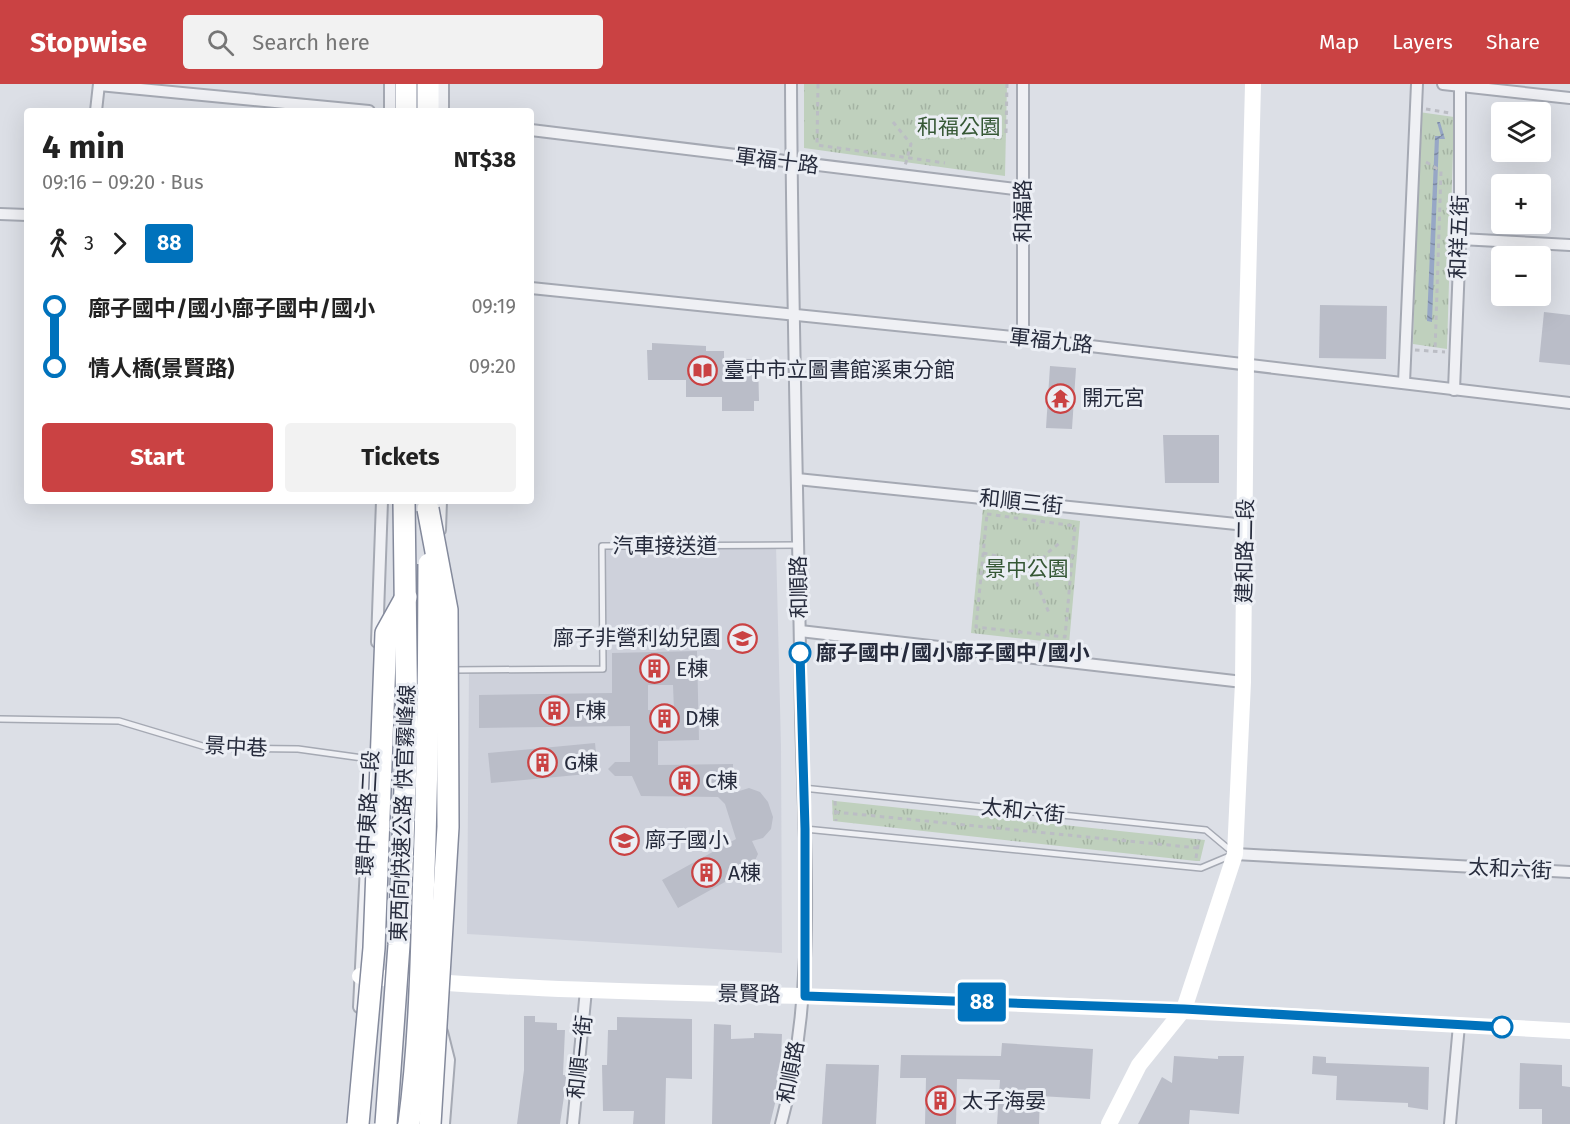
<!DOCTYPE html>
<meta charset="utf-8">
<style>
body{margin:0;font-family:"Fira Sans","Noto Sans TC",sans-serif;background:#f2f2f2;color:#222;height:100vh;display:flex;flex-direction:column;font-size:22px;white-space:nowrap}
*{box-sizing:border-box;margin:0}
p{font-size:20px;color:#767676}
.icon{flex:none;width:33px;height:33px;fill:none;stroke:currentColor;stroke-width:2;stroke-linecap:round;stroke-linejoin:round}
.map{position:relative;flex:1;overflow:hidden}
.drawer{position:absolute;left:24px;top:24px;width:510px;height:396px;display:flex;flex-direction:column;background:#fff;border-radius:6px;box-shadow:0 6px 24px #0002}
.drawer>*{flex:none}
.badge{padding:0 12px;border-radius:4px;font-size:21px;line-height:39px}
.controls{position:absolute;left:1491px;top:18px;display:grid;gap:12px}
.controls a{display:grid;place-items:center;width:60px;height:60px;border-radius:6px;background:#fff;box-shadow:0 6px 24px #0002;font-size:30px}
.map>.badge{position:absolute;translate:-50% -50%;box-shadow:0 0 0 3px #fff}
.legs{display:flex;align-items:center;gap:9px;height:66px;padding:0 18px;font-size:20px}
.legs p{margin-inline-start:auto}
.head{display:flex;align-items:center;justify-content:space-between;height:102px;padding:0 18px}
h1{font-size:33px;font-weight:700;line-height:45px}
.button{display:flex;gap:12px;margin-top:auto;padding:12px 18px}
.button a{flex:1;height:69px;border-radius:6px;background:#ca4243;color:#fff;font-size:24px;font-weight:700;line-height:69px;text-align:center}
.button a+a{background:#f2f2f2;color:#222}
ul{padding:0 18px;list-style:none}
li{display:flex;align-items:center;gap:21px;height:60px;font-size:22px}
li i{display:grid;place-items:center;width:9px;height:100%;margin:0 8px;background:currentColor}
li i::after{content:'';width:15px;height:15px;margin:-8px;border:4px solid;border-radius:50%;background:#fff}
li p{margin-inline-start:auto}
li:first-child i{background:linear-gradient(#0000 50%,currentColor 0)}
li:last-child i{background:linear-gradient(currentColor 50%,#0000 0)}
header{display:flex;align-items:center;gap:36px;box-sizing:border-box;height:84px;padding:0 30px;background:#ca4243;color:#fff}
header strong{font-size:28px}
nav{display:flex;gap:33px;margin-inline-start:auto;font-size:21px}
.search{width:420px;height:54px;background:#f2f2f2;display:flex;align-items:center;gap:15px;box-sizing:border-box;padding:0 21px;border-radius:6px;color:#767676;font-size:22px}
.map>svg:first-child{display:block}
.built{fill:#ced1db}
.park{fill:url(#park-tufts)}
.water{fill:url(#water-waves)}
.building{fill:#babdc8;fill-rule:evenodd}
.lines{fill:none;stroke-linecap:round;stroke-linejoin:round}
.lane-casing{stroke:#a5a9b3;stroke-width:8}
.street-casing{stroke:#a5a9b3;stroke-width:14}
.highway-casing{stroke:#848a9c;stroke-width:24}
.path{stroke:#bbbdc4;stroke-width:3;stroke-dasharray:4.5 4.5;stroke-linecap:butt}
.lane{stroke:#eff0f4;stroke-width:5}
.street{stroke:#eff0f4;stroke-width:10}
.secondary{stroke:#fff;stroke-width:16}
.highway{stroke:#fff;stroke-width:21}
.highway-bridge-casing{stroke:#848a9c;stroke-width:24;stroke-linecap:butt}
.highway-bridge{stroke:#fff;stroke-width:21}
.line-1-casing{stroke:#fff;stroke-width:14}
.line-1{stroke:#0072bc;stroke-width:9}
.stop-1-dot{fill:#fff;stroke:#0072bc;stroke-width:3}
.labels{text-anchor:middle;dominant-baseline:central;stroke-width:6;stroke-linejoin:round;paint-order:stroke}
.park-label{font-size:21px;fill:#355734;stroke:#ebeef4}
.street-label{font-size:21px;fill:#262b3c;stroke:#ebeef4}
.poi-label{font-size:21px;fill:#262b3c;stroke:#ebeef4;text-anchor:start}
.stop-label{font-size:21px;font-weight:bold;fill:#262b3c;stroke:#ebeef4;text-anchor:start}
</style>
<header>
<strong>Stopwise</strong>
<div class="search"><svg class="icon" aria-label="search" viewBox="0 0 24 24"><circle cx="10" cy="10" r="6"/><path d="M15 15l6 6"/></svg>Search here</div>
<nav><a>Map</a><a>Layers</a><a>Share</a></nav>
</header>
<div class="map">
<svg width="1570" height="1040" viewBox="0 0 1570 1040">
<defs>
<pattern id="park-tufts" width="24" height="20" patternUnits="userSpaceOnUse" patternTransform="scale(1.5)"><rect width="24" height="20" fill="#bfd0bd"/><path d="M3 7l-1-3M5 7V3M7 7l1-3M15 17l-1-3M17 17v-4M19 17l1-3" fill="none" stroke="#a4b3a3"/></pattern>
<pattern id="water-waves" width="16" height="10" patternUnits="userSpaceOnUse" patternTransform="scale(1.5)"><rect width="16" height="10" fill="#97a7c6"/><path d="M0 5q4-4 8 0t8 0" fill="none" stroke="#7b88a2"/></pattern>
</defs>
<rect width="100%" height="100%" fill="#dcdfe6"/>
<path class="built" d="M776,461l5,201 1,207 -315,-19 2,-264 133,-1v-123z"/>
<g class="park">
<path d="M804,0h203l-2,92 -201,-28z"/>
<path d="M1419,28l35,5 -7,232 -34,-5z"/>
<path d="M983,424l97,13 -11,123 -98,-11z"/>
<path d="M832,716l3,1 370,39 -5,21h-4l-363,-40z"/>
</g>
<path class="water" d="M1437,38h3l5,17h-6l-7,183 -5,-1 8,-185h6z"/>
<g class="building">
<path d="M1320,221l67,1 -1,53 -67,-1z"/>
<path d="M1544,228l26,3v50l-31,-3z"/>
<path d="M652,259l54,3v5h18v8h34l1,42h-5v10h-32v-14h-36v-17h-38l-1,-30h5z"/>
<path d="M1050,282l26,2 -4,61 -26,-1z"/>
<path d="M1163,351h56v48h-54z"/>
<path d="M697,567l2,89 -41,1v24l75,-1v29l16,-5 11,4 8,10 5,15 -2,12 -8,9 -11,3 6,13 -6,13 -74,41 -16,-28 74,-41 -11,-35 -7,-7 -77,-1 -9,-20h-17l-7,-7 7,-7h15v-36l-151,2v-33l133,-2v-40zM648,601h25l1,25h-26z"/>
<path d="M595,659l3,30 -107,10 -3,-30z"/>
<path d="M524,932h11v6l22,1v7h8l-2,45h4l-7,49h-43l7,-54z"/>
<path d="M617,933l75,2v60l-26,-1 -1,46h-32l1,-13h-31l-1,-46h5l1,-35h9z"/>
<path d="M714,940l17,1v14l23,-1v-5l28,1 -2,49 -10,41h-58z"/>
<path d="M1002,959l91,6 -3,50 -50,-3 -1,28h-42l3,-44 -43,-1 -1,45h-31l1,-46h-26l1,-23 100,1z"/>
<path d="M1174,972l44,3v-3h26l-5,58 -49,-4 -1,14h-51l24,-47 10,6z"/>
<path d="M1313,972l13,1v6l103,4 -1,43 -20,-3v-4l-72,-3 1,-24 -25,-2z"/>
<path d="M1520,979l42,2v21l8,1v37h-28v-15h-23z"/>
<path d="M826,980l53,1 -3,59h-54z"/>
</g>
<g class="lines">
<defs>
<g id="lane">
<path d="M453,586l150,-1 -1,-123 197,-1"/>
<path d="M0,635l119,2 90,27 89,1 79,11"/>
<path d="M803,704l403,42 25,21"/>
<path d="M805,745l396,39 31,-13"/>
</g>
<g id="street">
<path d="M390,0v27"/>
<path d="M443,0v27"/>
<path d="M1023,0v254"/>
<path d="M1443,0l127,14"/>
<path d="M99,1l270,26"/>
<path d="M96,27l3,-27"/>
<path d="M531,46l492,60"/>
<path d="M0,130l27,1"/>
<path d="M1460,155l110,6"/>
<path d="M531,204l492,50 547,65"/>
<path d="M1404,299l13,-299"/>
<path d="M1454,306l6,-151v-155"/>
<path d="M797,395l449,46"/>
<path d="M440,446l1,-29"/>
<path d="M800,547l443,51"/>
<path d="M377,558l5,-141"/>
<path d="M1235,770l335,18"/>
<path d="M434,800l4,-110"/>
<path d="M359,923l12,-242"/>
<path d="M442,948l7,28 -5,64"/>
<path d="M573,1040l13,-134"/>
<path d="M781,1040c37,-134 23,-274 20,-411 -3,-210 -9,-419 -10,-629"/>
<path d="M1450,1040l9,-99"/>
</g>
<g id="highway">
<path d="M406,27v-27"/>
<path d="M428,27v-27"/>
</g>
</defs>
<use href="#lane" class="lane-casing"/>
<use href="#street" class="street-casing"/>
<use href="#highway" class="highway-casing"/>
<g class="path">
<path d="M818,0l-1,61 128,18"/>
<path d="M1426,25l24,4"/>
<path d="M893,38l18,22 -6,22"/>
<path d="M1006,49l1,-49"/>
<path d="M1426,78l15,9 -6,180"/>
<path d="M1415,266l30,2"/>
<path d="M987,430l88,12 -10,111 -89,-10z"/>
<path d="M983,469l13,3 37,18 13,-20 16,-13"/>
<path d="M1033,490l16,39"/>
<path d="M835,717l1,20"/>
<path d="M835,728l363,36"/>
<path d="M1196,774l3,-19"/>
</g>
<use href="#lane" class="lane"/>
<use href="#street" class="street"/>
<g class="secondary">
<path d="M360,892c167,16 336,16 504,22 236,8 471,20 706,33"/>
<path d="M1109,1040l30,-59 45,-56 51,-155 8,-172 3,-318 7,-280"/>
</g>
<use href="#highway" class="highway"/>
<defs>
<g id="highway-bridge">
<path d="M428,425l19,101 1,217 -18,297"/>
<path d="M358,1040l16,-176 12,-315 20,-36"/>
<path d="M386,1040l13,-179 8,-210 -3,-234"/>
<path d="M409,1040c10,-74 12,-149 14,-223 4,-112 6,-225 6,-337"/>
</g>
</defs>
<use href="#highway-bridge" class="highway-bridge-casing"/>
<use href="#highway-bridge" class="highway-bridge"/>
</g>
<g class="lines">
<defs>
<path id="line-1" d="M800,569l5,176v167l379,13 318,18"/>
</defs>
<use href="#line-1" class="line-1-casing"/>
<use href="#line-1" class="line-1"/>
</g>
<defs>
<symbol id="library-ring" viewBox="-11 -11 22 22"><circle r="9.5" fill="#ebeef4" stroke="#ca4243" stroke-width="1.5"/><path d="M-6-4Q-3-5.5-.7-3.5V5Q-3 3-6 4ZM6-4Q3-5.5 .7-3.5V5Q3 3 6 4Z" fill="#ca4243"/></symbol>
<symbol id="temple-ring" viewBox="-11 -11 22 22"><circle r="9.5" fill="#ebeef4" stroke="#ca4243" stroke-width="1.5"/><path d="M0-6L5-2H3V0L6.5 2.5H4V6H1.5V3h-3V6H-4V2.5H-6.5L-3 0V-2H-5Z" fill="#ca4243"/></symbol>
<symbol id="school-ring" viewBox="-11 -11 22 22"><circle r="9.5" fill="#ebeef4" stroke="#ca4243" stroke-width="1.5"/><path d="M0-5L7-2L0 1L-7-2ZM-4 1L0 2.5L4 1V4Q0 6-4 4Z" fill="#ca4243"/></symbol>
<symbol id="building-ring" viewBox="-11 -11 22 22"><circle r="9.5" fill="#ebeef4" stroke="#ca4243" stroke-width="1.5"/><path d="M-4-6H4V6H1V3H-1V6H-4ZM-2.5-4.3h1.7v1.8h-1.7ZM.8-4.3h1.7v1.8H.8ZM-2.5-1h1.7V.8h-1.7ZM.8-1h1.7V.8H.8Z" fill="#ca4243"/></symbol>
</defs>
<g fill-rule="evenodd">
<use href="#library-ring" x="686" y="270" width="33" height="33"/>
<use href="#temple-ring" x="1044" y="298" width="33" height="33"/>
<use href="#school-ring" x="726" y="538" width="33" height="33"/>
<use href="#building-ring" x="638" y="568" width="33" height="33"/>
<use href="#building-ring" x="538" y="610" width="33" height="33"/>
<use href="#building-ring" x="648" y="618" width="33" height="33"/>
<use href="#building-ring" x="526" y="662" width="33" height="33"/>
<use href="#building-ring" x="668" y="680" width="33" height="33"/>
<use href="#school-ring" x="608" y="740" width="33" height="33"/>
<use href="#building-ring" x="690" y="772" width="33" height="33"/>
<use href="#building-ring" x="924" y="1000" width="33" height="33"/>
</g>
<g class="stop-1-dot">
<circle cx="800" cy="569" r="10"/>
<circle cx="1502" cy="943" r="10"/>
</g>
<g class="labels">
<g class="park-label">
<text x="959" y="43">和福公園</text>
<text x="1027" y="485">景中公園</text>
</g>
<g class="street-label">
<text transform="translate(777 77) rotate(7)">軍福十路</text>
<text transform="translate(1023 127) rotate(-90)">和福路</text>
<text transform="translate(1459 153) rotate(-88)">和祥五街</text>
<text transform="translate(1051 257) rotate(6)">軍福九路</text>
<text transform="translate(1021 418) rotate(6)">和順三街</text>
<text x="665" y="462">汽車接送道</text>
<text transform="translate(1245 467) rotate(-89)">建和路二段</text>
<text transform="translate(799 503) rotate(-91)">和順路</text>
<text transform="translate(236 663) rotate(3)">景中巷</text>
<text transform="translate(1023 727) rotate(6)">太和六街</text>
<text transform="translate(368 729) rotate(-87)">環中東路二段</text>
<text transform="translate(403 729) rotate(-88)">東西向快速公路 快官霧峰線</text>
<text transform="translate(1510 785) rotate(3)">太和六街</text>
<text transform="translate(749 910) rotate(1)">景賢路</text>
<text transform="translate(580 973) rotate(-84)">和順一街</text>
<text transform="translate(791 988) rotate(-79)">和順路</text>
</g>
<g class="poi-label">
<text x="724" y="286">臺中市立圖書館溪東分館</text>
<text x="1082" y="314">開元宮</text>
<text x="721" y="554" text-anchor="end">廍子非營利幼兒園</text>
<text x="676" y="585">E棟</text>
<text x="575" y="627">F棟</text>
<text x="685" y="634">D棟</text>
<text x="564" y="679">G棟</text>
<text x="705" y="697">C棟</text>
<text x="645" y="756">廍子國小</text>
<text x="728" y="789">A棟</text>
<text x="962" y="1017">太子海晏</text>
</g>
<g class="stop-label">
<text x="816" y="569">廍子國中/國小廍子國中/國小</text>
</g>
</g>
</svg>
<div class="controls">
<a><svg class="icon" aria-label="layers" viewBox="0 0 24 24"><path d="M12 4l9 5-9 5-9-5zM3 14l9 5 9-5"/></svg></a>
<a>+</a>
<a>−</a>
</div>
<b class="badge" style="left:982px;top:918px;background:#0072bc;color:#fff">88</b>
<section class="drawer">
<div class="head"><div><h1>4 min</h1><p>09:16 – 09:20 · Bus</p></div><b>NT$38</b></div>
<div class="legs"><svg class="icon" aria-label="walk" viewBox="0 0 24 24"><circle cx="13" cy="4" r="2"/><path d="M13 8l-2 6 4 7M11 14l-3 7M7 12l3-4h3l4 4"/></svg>3<svg class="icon" aria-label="forward" viewBox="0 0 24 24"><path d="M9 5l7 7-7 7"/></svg><b class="badge" style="background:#0072bc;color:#fff">88</b></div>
<ul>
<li><i style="color:#0072bc"></i><b>廍子國中/國小廍子國中/國小</b><p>09:19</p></li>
<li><i style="color:#0072bc"></i><b>情人橋(景賢路)</b><p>09:20</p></li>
</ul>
<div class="button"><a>Start</a><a>Tickets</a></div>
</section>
</div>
